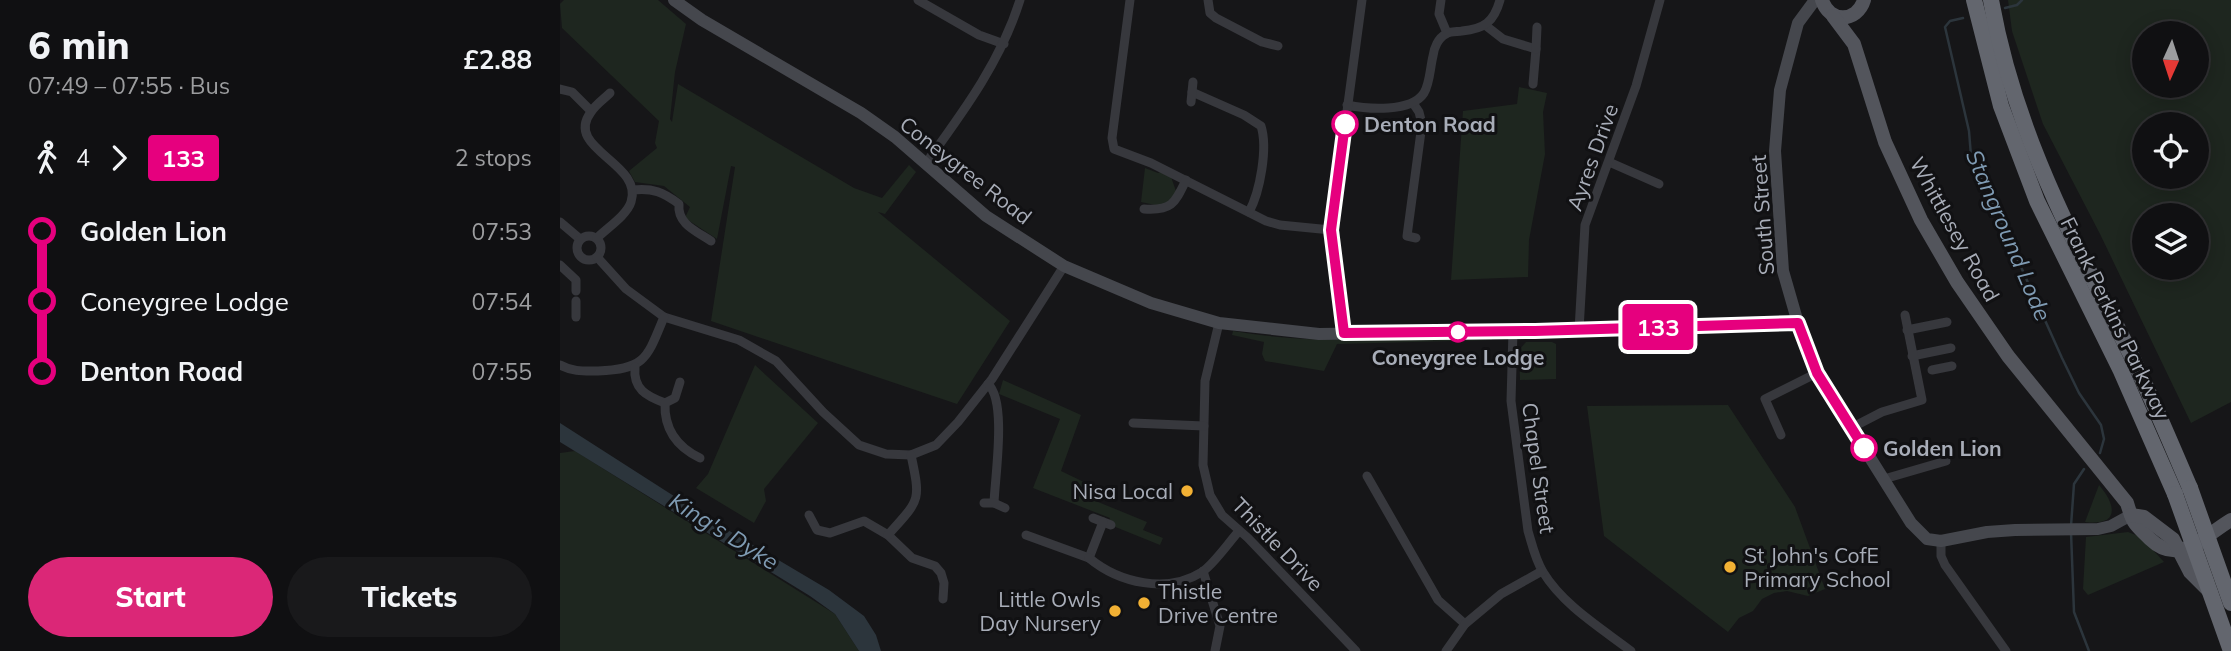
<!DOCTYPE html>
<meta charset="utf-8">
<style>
body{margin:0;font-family:Mulish,sans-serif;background:#19191b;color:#f1f3f6;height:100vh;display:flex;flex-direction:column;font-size:26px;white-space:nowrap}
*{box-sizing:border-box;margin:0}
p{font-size:23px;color:#9c9d9f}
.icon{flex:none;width:38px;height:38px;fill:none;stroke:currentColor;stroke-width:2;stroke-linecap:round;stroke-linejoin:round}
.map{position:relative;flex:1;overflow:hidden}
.details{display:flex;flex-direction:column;background:#101012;width:560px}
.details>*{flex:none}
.badge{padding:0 14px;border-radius:5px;font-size:24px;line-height:46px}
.needle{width:46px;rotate:183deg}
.fabs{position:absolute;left:1572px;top:21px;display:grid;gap:14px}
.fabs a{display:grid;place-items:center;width:77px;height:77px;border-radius:50%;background:#101012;box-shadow:0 4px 18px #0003,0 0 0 2px #303032;font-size:35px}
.map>.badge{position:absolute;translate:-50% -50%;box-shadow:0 0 0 4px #fff}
.legs{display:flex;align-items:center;gap:10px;height:77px;padding:0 28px;font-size:23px}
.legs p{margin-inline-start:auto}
.overview{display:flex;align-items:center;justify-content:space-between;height:119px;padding:0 28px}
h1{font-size:38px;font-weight:800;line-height:52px}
.action{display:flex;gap:14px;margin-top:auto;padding:14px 28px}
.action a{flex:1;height:80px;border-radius:42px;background:#db2777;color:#fff;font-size:28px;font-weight:800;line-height:80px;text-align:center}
.action a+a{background:#19191b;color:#f1f3f6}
ul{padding:0 28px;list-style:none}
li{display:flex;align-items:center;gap:24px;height:70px;font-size:26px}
li i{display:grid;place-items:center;width:10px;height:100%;margin:0 9px;background:currentColor}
li i::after{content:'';width:18px;height:18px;margin:-9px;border:5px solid;border-radius:50%;background:#101012}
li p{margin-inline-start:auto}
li:first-child i{background:linear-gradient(#0000 50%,currentColor 0)}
li:last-child i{background:linear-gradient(currentColor 50%,#0000 0)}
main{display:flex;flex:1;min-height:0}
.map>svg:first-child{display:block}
.green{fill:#1e261f;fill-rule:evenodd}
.water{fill:#2c353c}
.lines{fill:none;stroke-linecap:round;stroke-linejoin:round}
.stream{stroke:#2c353c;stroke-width:2.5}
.street{stroke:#37383d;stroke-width:9}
.secondary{stroke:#45474d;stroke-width:12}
.primary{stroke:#53555c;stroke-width:14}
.highway{stroke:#63666e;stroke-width:16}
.highway-bridge{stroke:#63666e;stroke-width:16}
.line-1-casing{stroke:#fff;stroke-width:16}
.line-1{stroke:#e6007e;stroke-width:10}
.stop-1-dot{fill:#fff;stroke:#e6007e;stroke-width:3.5}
.poi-dot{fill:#f2b134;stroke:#111113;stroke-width:2.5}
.labels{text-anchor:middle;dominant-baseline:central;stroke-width:6;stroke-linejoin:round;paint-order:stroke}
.stop-label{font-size:21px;font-weight:bold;fill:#a8adb8;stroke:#111113;text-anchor:start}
.street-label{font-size:21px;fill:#a8adb8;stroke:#111113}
.poi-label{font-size:21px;fill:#a8adb8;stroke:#111113;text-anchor:end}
.water-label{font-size:23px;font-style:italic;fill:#7f9bb3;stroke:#111113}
</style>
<main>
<section class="details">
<div class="overview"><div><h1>6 min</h1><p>07:49 – 07:55 · Bus</p></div><b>£2.88</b></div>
<div class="legs"><svg class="icon" aria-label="walk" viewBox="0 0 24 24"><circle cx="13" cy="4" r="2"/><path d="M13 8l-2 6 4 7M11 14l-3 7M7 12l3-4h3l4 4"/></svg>4<svg class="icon" aria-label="forward" viewBox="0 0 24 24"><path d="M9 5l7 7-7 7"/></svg><b class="badge" style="background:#e6007e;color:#fff">133</b><p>2 stops</p></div>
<ul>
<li><i style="color:#e6007e"></i><b>Golden Lion</b><p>07:53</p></li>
<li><i style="color:#e6007e"></i><span>Coneygree Lodge</span><p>07:54</p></li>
<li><i style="color:#e6007e"></i><b>Denton Road</b><p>07:55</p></li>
</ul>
<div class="action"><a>Start</a><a>Tickets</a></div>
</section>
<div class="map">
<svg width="1671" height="651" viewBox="0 0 1671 651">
<rect width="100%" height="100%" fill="#161618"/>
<g class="green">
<path d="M4,0h94l28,24 -11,48 -5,47 2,3 6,-38 176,104 28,10 27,-33 7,7 -31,42 -7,-2 132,109 -53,83 -246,-83 24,-154 -4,-1 -14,73 -32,-21 5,-11 -26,-21 -29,-4 -6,-11 28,-23 -2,-5 4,-22 -97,-93 -2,-24z"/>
<path d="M1448,0h223v402l-40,21 -91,-189 -57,-110 -31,-93zM1584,33h52v53h-52zM1584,124h52v53h-52zM1584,215h52v53h-52z"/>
<path d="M959,87l28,6 -4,19 2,42 -16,86 -1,37 -77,3 12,-169 54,-7z"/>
<path d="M585,168l13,5 3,-1 10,5 5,14 -6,12 -10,3 -19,-4z"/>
<path d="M673,331c85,15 173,7 259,5v4l-155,4 -13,27 -59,-10 -3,-7 2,-12 -32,-7z"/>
<path d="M966,342h26l4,2v35l-36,1 -1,-30z"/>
<path d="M195,365l63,58 -54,66 2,12 -12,22 -58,-35 12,-14z"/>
<path d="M443,380l78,35 -20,56 27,13 -2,13 61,25 -4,8 20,8 -3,7 -52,-21 2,-6 -77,-30 27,-69 -61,-25z"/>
<path d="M1168,405l67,102 30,82 -17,7 -21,-5 -13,2 -12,6 -9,12 -14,7 -11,14 -124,-96 -17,-130z"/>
<path d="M15,451l260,163 24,37h-299v-198z"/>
<path d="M1539,485c18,21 20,41 -14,37z"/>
<path d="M1568,532l13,5 23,25 -76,33 -5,-6 3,-52z"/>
</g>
<path class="water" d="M0,423l156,100 113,67 35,26 12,19 5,16h-22l-24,-37 -25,-18 -250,-154z"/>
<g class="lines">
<g class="stream">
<path d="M1445,8l12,-3 5,-5"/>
<path d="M1403,18l-13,3 -5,6 24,104 2,25 91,202 17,35 22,32 3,14 -4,14"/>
<path d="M1511,526l3,-42 10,-15"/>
<path d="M1511,532l3,80 15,39"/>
</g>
<g class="street">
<path d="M358,0l61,35 25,9"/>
<path d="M570,0l-18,138 2,11 37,14 115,58 14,4 51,5"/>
<path d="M648,0l2,13 6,5 46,24 16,4"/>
<path d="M881,0l-2,14 8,19"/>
<path d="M925,25l18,14 33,10 -3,35"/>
<path d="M976,49l1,-22"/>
<path d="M0,89l12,3 19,19"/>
<path d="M632,92l52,23 17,11c7,22 -1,66 -12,86"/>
<path d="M631,102l2,-20"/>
<path d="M853,103l6,9 3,12 -15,112 9,2"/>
<path d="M787,105c20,4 64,8 77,-12 6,-10 6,-25 9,-37 1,-8 5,-18 13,-22 4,-3 12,-2 16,-3 22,-2 32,-9 38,-31"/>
<path d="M1049,162l50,22"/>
<path d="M366,163c37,-51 75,-102 94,-163"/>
<path d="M73,190c20,-2 30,2 46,14 -2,20 17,27 32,37"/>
<path d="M584,209c28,2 31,-6 42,-29"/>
<path d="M0,222l20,17"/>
<circle cx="29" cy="248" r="12"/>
<path d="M37,238c10,-10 30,-23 34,-36 13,-39 -68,-53 -40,-90 5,-8 13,-13 19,-19"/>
<path d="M37,257l29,32 38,28 75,23 37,21 47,51 36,33 27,9 25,1 25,-10 22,-23 34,-43 72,-113"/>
<path d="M0,265l16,15v11"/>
<path d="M16,317v-16"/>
<path d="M659,323l-14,58 -2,84 7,30 12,20 26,23 108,113"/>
<path d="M1019,330l6,-105 51,-139 24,-86"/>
<path d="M1347,330l40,-8"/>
<path d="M953,331l-2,70 17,130c4,13 7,28 15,41 20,33 58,56 88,79"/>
<path d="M784,333l-13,-103 31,-230"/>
<path d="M1352,356l39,-8"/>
<path d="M0,365c12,7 25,6 38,6 48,-2 49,-13 66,-54"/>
<path d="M75,367c-2,22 11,29 30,36"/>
<path d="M1372,370l20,-4"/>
<path d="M120,382l-5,16 -10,5c-1,27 12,44 35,55"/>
<path d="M428,384c19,17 7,92 6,119"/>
<path d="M573,423l71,3"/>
<path d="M1291,428l31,-16 40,-12 -17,-85"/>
<path d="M1221,435l-16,-36 52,-26"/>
<path d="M807,476l71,124 27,24"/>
<path d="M1324,479l62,-18"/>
<path d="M424,503h10l11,5"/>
<path d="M249,515l8,15 13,3 34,-12 24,14 24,23 23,8 6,7 3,10 -1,16"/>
<path d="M533,518l18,7"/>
<path d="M328,535c32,-36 33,-33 23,-80"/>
<path d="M466,535l63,23 14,-36"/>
<path d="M1381,541v15l4,9 61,86"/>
<path d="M529,558c30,25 78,36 113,14 12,-8 27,-30 37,-41"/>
<path d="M643,571l17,55 -5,25"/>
<path d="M886,651l19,-27 36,-30 41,-23"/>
</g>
<g class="secondary">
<path d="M114,0l28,20 159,93 34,24 91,79 78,50 87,37 68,20 100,11 216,-3 263,-8"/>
<path d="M1255,0l-17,23 -18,67 -5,61 8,120 15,52 19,50 94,150 16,16 14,2 46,-9 28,-2 83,-1 13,-3 20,-11"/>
</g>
<g class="primary">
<path d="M1262,0c7,23 35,23 42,0"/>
<path d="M1273,16l21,28 31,98 36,78 36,62 51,74 119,147c7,23 7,20 23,36 29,28 54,-3 81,-19"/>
<path d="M1571,515l13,2 29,22 17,33 21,21"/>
</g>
<g class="highway">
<path d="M1414,0l27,106 36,95 84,170 54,123"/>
<path d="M1431,0c24,135 83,240 143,361 20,42 38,85 56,127"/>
</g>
<g class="highway-bridge">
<path d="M1630,488l41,115"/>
<path d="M1615,494l56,157"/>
</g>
</g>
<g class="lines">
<defs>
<path id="line-1" d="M785,124l-14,106 13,103 191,-2 263,-8 19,50 47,75"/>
</defs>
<use href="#line-1" class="line-1-casing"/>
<use href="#line-1" class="line-1"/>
</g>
<g class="stop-1-dot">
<circle cx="785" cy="124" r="12"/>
<circle cx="898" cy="332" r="9"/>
<circle cx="1304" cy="448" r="12"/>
</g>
<g class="poi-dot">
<circle cx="627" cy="491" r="7"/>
<circle cx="1170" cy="567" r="7"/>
<circle cx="584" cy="603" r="7"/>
<circle cx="555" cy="611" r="7"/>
</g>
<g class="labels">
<g class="stop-label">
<text x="804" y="124">Denton Road</text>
<text x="898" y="357" text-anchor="middle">Coneygree Lodge</text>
<text x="1323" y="448">Golden Lion</text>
</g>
<g class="street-label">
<text transform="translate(1032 157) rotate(-70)">Ayres Drive</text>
<text transform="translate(406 170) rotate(38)">Coneygree Road</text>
<text transform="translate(1202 215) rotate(-94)">South Street</text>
<text transform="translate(1395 229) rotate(61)">Whittlesey Road</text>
<text transform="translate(1556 318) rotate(64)">Frank Perkins Parkway</text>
<text transform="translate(979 468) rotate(82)">Chapel Street</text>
<text transform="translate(718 544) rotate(46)">Thistle Drive</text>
</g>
<g class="poi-label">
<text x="613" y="491">Nisa Local</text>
<text x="1184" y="555" text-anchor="start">St John's CofE<tspan x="1184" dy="24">Primary School</tspan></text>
<text x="598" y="591" text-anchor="start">Thistle<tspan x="598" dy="24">Drive Centre</tspan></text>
<text x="541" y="599">Little Owls<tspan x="541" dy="24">Day Nursery</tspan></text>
</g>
<g class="water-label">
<text transform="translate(1449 235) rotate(67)">Stanground Lode</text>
<text transform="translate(164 531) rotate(32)">King's Dyke</text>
</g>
</g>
</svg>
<div class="fabs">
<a><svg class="needle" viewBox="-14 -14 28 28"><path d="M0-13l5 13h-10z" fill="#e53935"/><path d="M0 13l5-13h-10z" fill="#9c9d9f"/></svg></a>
<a><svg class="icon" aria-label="locate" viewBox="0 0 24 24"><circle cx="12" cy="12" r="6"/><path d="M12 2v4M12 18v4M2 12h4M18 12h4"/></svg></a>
<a><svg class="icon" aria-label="layers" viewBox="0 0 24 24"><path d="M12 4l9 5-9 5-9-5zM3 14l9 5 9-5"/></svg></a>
</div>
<b class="badge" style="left:1098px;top:327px;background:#e6007e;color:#fff">133</b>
</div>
</main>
